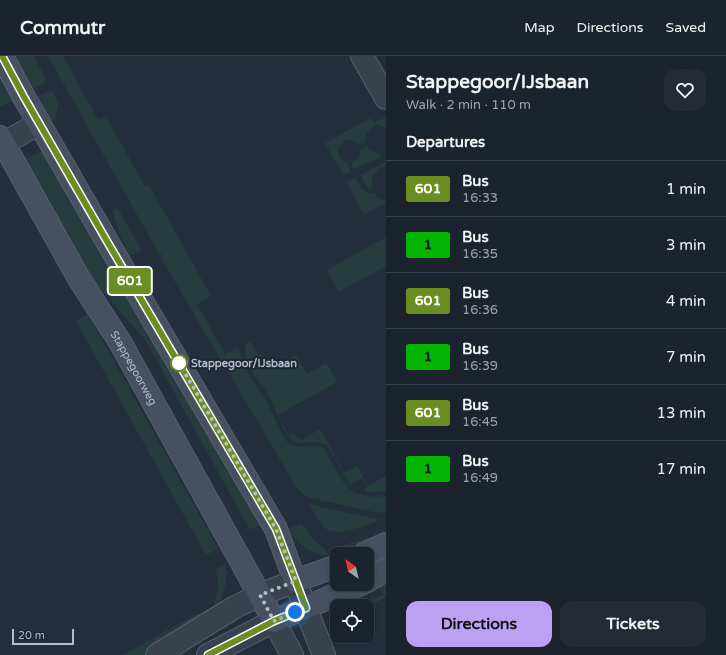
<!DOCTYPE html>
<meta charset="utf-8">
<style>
body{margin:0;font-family:"Varela Round",sans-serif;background:#242b36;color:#f1f3f6;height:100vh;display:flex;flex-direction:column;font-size:15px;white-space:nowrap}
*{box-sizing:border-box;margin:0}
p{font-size:13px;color:#a0a4aa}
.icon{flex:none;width:22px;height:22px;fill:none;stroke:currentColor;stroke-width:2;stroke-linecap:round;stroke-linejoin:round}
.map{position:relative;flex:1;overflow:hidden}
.side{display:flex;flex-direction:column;background:#1b232e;width:340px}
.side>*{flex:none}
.badge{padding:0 8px;border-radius:3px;font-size:14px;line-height:26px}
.needle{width:26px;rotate:326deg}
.buttons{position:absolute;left:330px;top:491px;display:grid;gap:8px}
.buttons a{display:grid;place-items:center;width:44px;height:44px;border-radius:8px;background:#1b232e;box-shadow:0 2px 6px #0003,0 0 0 1px #39404a;font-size:20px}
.scale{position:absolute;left:12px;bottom:10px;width:62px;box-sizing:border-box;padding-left:4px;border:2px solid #b4bcc9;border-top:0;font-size:11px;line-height:14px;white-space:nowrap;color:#b4bcc9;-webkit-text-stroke:3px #1d2633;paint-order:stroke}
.you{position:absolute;width:20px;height:20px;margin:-10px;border:3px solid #fff;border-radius:50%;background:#1a73e8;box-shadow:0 0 0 6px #1a73e833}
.map>.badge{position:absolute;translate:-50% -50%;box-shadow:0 0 0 2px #fff}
h2{padding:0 20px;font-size:15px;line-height:36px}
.round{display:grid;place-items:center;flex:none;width:42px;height:42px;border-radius:12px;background:#242b36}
.headline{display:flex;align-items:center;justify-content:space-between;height:68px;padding:0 20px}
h1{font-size:19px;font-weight:700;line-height:30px}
.button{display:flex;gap:8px;margin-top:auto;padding:8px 20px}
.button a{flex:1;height:46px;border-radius:12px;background:#bca0f2;color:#111;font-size:16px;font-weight:700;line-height:46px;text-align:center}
.button a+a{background:#242b36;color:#f1f3f6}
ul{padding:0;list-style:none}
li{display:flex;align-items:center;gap:12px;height:56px;padding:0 20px;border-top:1px solid #39404a}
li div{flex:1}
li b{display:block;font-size:15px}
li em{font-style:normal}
li .badge{min-width:44px;font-weight:700;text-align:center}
header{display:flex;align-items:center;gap:24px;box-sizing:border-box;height:56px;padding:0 20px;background:#1b232e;border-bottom:1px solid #39404a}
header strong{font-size:19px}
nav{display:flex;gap:22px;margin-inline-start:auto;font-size:14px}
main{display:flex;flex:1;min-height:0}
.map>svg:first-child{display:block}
.green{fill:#263c3f;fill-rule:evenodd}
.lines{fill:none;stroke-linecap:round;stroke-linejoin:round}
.street-casing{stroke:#565f6c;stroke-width:24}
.secondary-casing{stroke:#565f6c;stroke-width:24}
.street{stroke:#38414e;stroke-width:22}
.secondary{stroke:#465061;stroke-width:22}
.line-casing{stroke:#fff;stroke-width:9}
.line{stroke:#6b8e23;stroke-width:6}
.walk{stroke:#b4bcc9;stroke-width:4;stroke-dasharray:0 7.2}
.stop-dot{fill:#fff;stroke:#6b8e23;stroke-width:2}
.labels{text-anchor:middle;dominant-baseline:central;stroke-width:4;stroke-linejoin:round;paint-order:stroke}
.stop-label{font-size:11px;font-weight:bold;fill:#b4bcc9;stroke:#1d2633;text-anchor:start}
.street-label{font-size:11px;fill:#b4bcc9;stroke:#1d2633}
</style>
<header>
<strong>Commutr</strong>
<nav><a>Map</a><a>Directions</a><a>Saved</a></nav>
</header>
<main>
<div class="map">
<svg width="386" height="599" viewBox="0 0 386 599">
<rect width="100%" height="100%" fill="#242f3e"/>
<g class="green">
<path d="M16,0h17c3,5 13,20 12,24 -1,5 -8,7 -11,8z"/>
<path d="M48,0h15l35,64 8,-4 39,71 4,-2 62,111 -14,8 28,50 13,-7 7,22 21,31 19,40 6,4 8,3 19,-1 4,1c22,29 18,54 64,49v17l-12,-1 -63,-14 -8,-4 -7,-7 -135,-229 2,-1 -2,-3h-2l-15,-27z"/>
<path d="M0,19l14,25 -14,7z"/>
<path d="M48,35l5,1 6,11 -5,19 -2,-1 -14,-25z"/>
<path d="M386,61v10l-8,-2c-9,2 -13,8 -13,17 -1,1 -4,2 -6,2 -3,0 -5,-4 -9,-4 -6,-1 -13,7 -12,13 1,5 6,8 10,10v3l3,5 -8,4 -18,-32 46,-25 3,5z"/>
<path d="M367,90l3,4 10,4 2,2 -28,13 -2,-3 1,-5 6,-4 2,-8z"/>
<path d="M42,95l14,25 206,348 -12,6 -104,-189 -54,-62 -66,-120z"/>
<path d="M385,106l1,3c-9,4 -16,11 -14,22l-1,1h-3l-8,-13z"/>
<path d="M355,122c5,8 8,16 19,15l4,5 8,3v6l-2,-4 -20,12 -18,-33z"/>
<path d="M117,151l24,43 -12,7 1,-1 -8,-15 -10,-31z"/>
<path d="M386,181v29l-47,26 -12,-22z"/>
<path d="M88,258l130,235 -12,6 -130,-234z"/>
<path d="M250,285l17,29 29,-15 11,19 19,-11 11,19 -59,33 11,20 5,-2 3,5 5,2 18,-11 24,44 13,-7 11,20 18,-10v15l-15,1 -7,-1 3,-4 -5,-9 -12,7 -24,-41 -12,-2 -14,1 -6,-1 -4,-4 -6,-9 -16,-35 -13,-17 -5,-9 -4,-9 -1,-15z"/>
<path d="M309,448l71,16c-12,4 -42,18 -54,9 -7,-6 -12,-17 -17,-25z"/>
<path d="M299,468c8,3 10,10 15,16 7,7 10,6 15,16 -18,-2 -32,-11 -41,-27z"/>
<path d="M386,476v3l-39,18 -4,-8z"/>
<path d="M225,508c4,17 -1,30 -9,45l-2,-5 5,-18 -3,-14 2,-4z"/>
<path d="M386,526v15l-11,6 -7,-12zM379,531l4,8 -8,4 -4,-7z"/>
<path d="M198,557l3,5 -56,37h-22z"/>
<path d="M337,567v13h7l-2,5 -6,5 -1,-13z"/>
</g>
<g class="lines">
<defs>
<g id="street">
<path d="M362,0l24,42"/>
<path d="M0,90l39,-23"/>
<path d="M157,599l78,-48 25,-12 35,-14 29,74"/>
<path d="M208,599l66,-34 18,34"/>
</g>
<g id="secondary">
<path d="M2,0l22,41 84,146 168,286 19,52 42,-15"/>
<path id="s1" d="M0,81l78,140 42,65 154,279 87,-37"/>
<path d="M364,498l22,-10"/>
<path d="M367,525l19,-11"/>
</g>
</defs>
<use href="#street" class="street-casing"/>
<use href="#secondary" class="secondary-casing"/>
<use href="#street" class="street"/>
<use href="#secondary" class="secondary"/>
</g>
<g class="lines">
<defs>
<path id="line" d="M2,0l22,41 84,146 168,286 30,79 -32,13 -66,34"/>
</defs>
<use href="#line" class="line-casing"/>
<use href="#line" class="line"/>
<path class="walk" d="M179,307l97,166 20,52 -36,14 14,26 21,-9"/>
</g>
<circle class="stop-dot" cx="179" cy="307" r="8"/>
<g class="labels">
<g class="stop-label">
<text x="191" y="307">Stappegoor/IJsbaan</text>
</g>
<g class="street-label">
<text stroke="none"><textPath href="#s1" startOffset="267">Stappegoorweg</textPath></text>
</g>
</g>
</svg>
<div class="buttons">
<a><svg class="needle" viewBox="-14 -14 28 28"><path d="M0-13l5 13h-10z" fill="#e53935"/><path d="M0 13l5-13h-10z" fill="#a0a4aa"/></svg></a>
<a><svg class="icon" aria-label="locate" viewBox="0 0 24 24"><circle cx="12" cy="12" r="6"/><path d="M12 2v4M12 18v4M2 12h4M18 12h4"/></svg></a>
</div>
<div class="scale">20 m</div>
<div class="you" style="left:295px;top:556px"></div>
<b class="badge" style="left:130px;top:225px;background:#6b8e23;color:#fff">601</b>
</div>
<section class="side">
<div class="headline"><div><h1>Stappegoor/IJsbaan</h1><p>Walk · 2 min · 110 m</p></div><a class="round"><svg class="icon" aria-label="heart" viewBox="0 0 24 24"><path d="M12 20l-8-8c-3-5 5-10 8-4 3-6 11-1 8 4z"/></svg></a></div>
<h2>Departures</h2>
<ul>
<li><span class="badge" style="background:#6b8e23;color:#fff">601</span><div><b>Bus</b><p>16:33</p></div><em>1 min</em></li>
<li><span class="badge" style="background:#04b404;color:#111">1</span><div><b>Bus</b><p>16:35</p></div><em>3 min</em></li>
<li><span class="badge" style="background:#6b8e23;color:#fff">601</span><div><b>Bus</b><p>16:36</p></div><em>4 min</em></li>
<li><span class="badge" style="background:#04b404;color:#111">1</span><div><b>Bus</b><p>16:39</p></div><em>7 min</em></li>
<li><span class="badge" style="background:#6b8e23;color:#fff">601</span><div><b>Bus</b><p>16:45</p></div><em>13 min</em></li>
<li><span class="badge" style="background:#04b404;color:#111">1</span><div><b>Bus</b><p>16:49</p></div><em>17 min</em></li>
</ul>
<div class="button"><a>Directions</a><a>Tickets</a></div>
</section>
</main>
